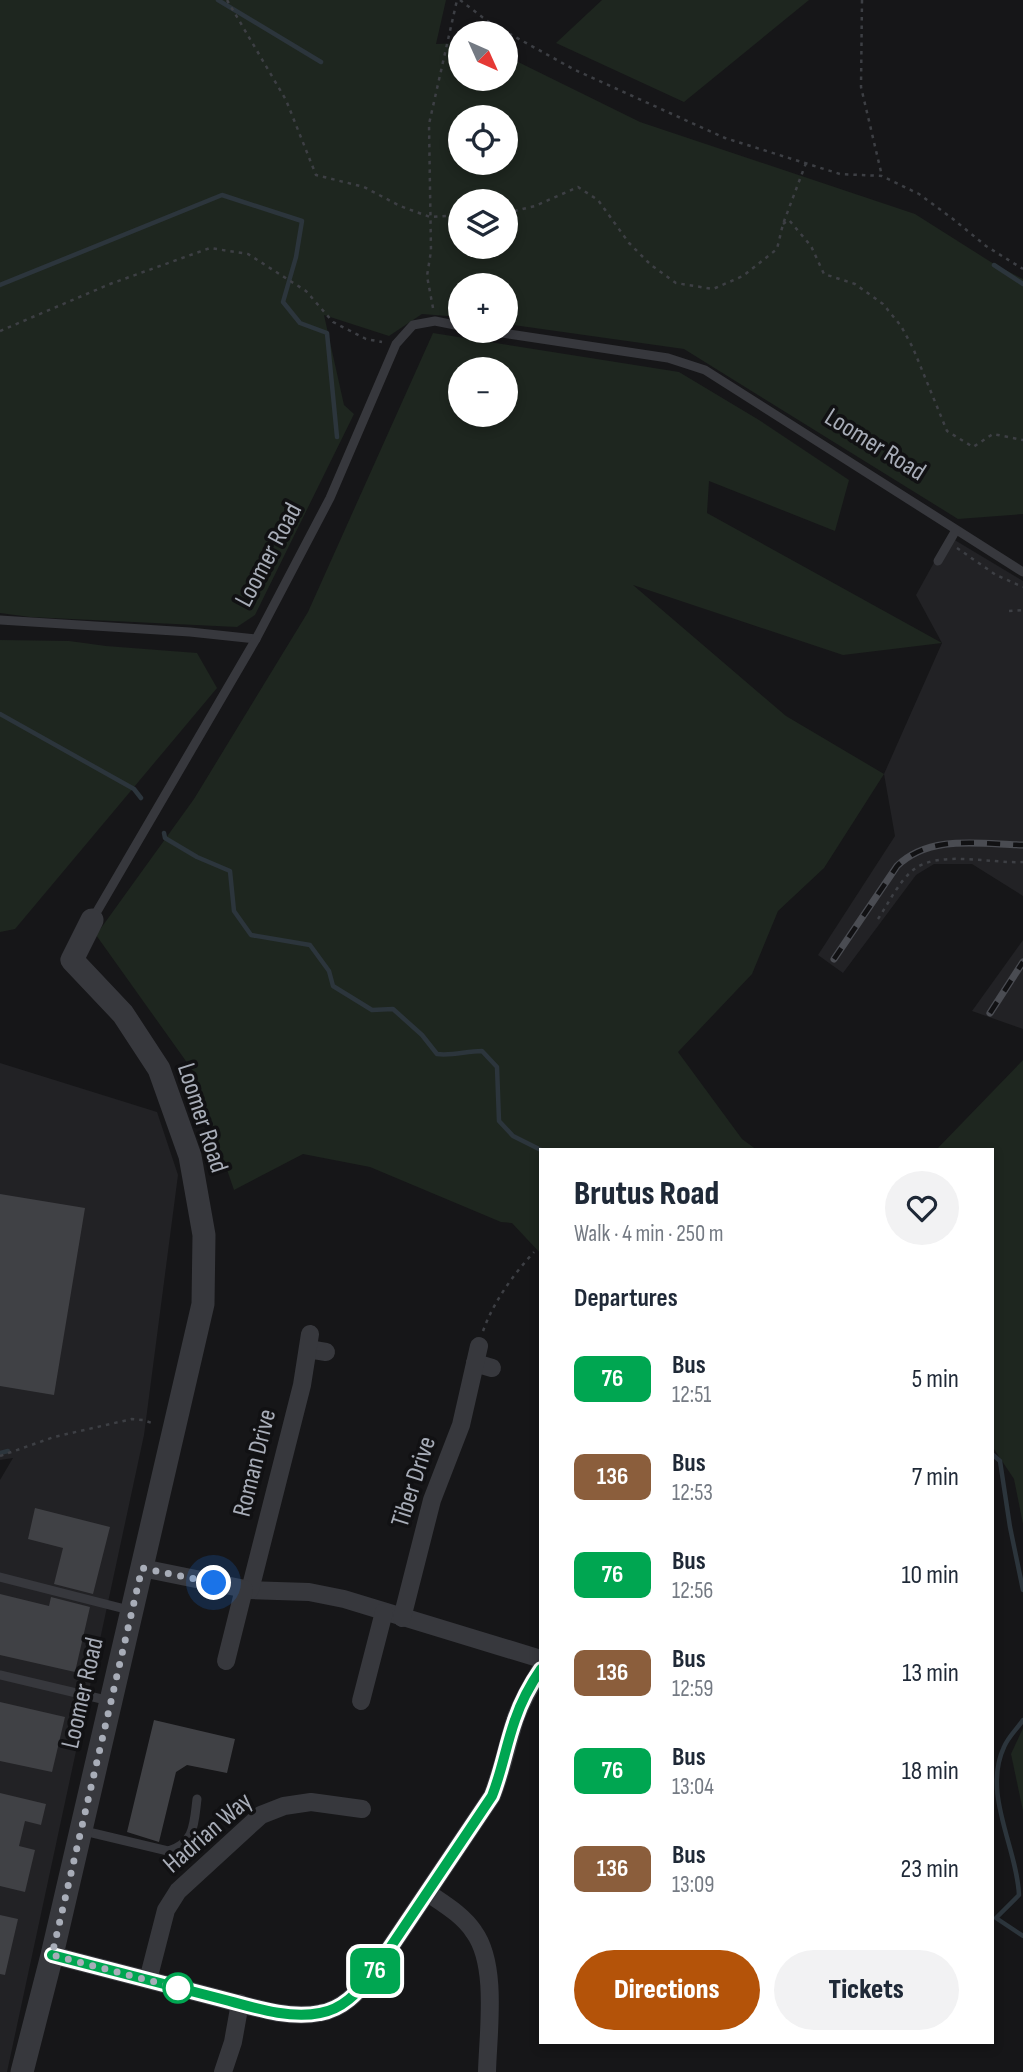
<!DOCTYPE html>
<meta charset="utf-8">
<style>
body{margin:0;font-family:"Sofia Sans Condensed",sans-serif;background:#f2f2f3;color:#1f2937;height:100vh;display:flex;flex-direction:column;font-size:26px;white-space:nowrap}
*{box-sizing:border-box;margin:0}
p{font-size:23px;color:#747a83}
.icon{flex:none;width:38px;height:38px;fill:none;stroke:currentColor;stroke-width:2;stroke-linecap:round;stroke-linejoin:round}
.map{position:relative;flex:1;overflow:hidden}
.side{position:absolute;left:539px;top:1148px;width:455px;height:896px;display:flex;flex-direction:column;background:#fff;border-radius:0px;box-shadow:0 4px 10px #0003}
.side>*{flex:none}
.badge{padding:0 14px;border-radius:10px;font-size:24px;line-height:46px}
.needle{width:46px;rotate:135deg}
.controls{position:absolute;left:448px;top:21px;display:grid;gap:14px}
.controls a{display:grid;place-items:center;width:70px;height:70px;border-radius:50%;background:#fff;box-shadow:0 4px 10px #0003;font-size:35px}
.you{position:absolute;width:35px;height:35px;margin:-18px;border:5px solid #fff;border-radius:50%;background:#1a73e8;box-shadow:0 0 0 10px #1a73e833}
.map>.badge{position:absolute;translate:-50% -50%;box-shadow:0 0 0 4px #fff}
h2{padding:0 35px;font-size:26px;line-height:63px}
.round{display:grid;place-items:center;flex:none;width:74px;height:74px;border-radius:37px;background:#f2f2f3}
.headline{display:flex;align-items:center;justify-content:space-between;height:119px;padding:0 35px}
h1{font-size:33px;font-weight:800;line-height:52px}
.primary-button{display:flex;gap:14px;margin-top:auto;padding:14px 35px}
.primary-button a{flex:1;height:80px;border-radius:42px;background:#b45309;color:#fff;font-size:28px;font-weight:800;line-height:80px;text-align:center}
.primary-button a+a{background:#f2f2f3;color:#1f2937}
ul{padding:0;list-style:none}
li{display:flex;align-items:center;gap:21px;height:98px;padding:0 35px}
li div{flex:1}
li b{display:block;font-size:26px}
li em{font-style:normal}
li .badge{min-width:77px;font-weight:700;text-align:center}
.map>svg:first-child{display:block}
.built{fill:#222225}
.green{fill:#1e261f;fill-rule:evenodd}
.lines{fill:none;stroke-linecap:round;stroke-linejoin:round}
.stream{stroke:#2c353c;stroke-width:4.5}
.building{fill:#404145}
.path{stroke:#3d3f44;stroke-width:2.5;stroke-dasharray:3.5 5;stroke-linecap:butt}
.service{stroke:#37383d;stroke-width:9}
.minor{stroke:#37383d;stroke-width:18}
.tertiary{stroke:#37383d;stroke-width:23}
.rail-casing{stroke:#4a4c52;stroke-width:7}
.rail{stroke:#111113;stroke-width:4.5;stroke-dasharray:13;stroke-linecap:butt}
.line-casing{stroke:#fff;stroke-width:16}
.line{stroke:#00a651;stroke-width:10}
.walk{stroke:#a8adb8;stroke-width:7;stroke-dasharray:0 12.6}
.stop-dot{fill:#fff;stroke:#00a651;stroke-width:3.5}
.labels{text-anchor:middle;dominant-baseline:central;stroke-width:7;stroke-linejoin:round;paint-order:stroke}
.street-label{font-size:26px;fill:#a8adb8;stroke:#111113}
</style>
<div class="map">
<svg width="1023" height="2072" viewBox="0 0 1023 2072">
<rect width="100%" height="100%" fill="#161618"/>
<g class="built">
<path d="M953,539l70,42v315l-51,-32h-38l-18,11 -73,98 -25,-18 77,-119 -11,-62 58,-131 -26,-48 20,-36z"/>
<path d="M1023,940v89l-51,-18z"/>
<path d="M0,1063l157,49 21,63 -34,260 -137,637h-7v-592l13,-22 -13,2z"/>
</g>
<g class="green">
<path d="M0,0h446l-10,44 24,-1v36h46v-23l134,66 275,92 79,50 29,15v235l-65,5 -274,-170 -178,-25v-39h-46v32l-38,-3 -33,22 -65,-21 20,90 10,9 -99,201 -18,12 -207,-10 -30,-4zM506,117v46h-46v-46zM506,201v46h-46v-46z"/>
<path d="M602,0h207l-125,102 -128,-59z"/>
<path d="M433,333l246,39 80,48 90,60 -14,51 -126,-50 -2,32 235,130 -99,12 -210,-70 153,131 98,58 -60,94 -46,43 -26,63 -74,78 64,87 15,11h-216v104l-29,-31 -11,-1 -131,-55 -67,-13 -69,36 -41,-119 -97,-136 98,-136 114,-187zM460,369h46v46h-46z"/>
<path d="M0,640l69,1 37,5 91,7 20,35 -202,241 -15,3z"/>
<path d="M1023,1060v464l-9,-45 -22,-33v-296h-56z"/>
<path d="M1023,1728v83l-12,-57z"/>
</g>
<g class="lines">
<g class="stream">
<path d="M218,0l103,62"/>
<path d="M994,265l29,19"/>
<path d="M0,285l222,-90 80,26 -6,36 -13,45 17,21 27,10 10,104"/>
<path d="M0,714l134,75 7,9"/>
<path d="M164,833l1,5 32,19 33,14 4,40 17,24 59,10 19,26 4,15 39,24 21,-1 29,26 15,19c16,2 29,-3 45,-3l15,16 2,54 14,15 28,14"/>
<path d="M0,1453l8,-2"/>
<path d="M992,1454l8,7 10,66 13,63"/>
<path d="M1023,1720c-6,9 -15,17 -19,27 -22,47 13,100 15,148l-23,23 27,18"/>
</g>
</g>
<g class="building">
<path d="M0,1194l85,14 -31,187 -54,-9z"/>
<path d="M35,1508l75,19 -17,67 -39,-10 9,-36 -35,-9z"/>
<path d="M0,1594l49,12 2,-9 39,10 -15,65 -75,-17z"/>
<path d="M0,1702l65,15 -13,55 -52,-11z"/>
<path d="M154,1720l81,19 -8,34 -40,-8 -11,7 -17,70 -32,-10z"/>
<path d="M0,1793l46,11 -5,21 -16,-4 -6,25 16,4 -10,42 -25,-6z"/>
<path d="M0,1915l18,4 -13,56 -5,-1z"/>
</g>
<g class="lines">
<g class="path">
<path d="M227,0l59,100 30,75 48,12 36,19 30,11 30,-2"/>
<path d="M460,0l30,23 85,47 150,68 115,36 42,2 37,18 34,25 33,27 37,23"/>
<path d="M862,0l-1,87 21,89"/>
<path d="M506,213l29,-7 43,-19 20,13 31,43 22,22 25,18 37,6 30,-13 34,-27 6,-25 23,-61"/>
<path d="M783,224l6,-4 22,26 13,28 31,10 28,20 18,22 12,22 34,83 26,16 20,-13 30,6"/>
<path d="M433,308l-6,-32 4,-25 -2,-127 28,-124"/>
<path d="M0,331l110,-47 100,-36 38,6 58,37 27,31 33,17 16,3"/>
<path d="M957,548l39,27 27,12"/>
<path d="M1009,611l14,-1"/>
<path d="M878,919c10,-15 20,-36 34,-48 24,-22 80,-7 111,-9"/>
<path d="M483,1331c11,-30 30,-56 51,-79"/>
<path d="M0,1456l54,-19 78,-18 11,1 12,4"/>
</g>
<g class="service">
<path d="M489,331l179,27 37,12 318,202"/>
<path d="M938,561l18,-31"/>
<path d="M0,620l190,12 66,7"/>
<path d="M92,920l164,-281 74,-141 66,-154 17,-19 22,-4 25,5"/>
<path d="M0,1577l129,33"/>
<path d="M0,1675l110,26"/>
<path d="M80,1830l88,21c27,-7 26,-28 29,-52"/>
</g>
<g class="minor">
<path d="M308,1349l18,3"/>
<path d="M475,1363l17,5"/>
<path d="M142,1568l108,22 59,2 35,7 197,60"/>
<path d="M250,1590l52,-205 8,-51"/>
<path d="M402,1618l30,-118 29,-75 18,-79"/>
<path d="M226,1661l18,-72"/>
<path d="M361,1701l23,-89"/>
<path d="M428,1893c16,11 35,22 46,39 24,33 14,100 13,140"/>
<path d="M52,1955c54,14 108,28 162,42 33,8 72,23 106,16 23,-4 37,-20 51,-37l121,-180c10,-25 15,-51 23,-76 6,-18 16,-35 26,-51"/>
<path d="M148,1980l18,-70 12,-19 83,-76 23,-9 27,-4 51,7"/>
<path d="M223,2072l10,-30 7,-39"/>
</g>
<path class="tertiary" d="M22,2072l30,-117 151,-651 1,-69 -14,-79 -31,-87 -36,-55 -51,-54 20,-40"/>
<defs>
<g id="rail">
<path d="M834,959l63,-93c33,-32 83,-22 126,-21"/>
<path d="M990,1013l33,-51"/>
</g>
</defs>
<use href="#rail" class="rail-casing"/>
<use href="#rail" class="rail"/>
</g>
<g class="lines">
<defs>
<path id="line" d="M52,1955c54,14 108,28 162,42 33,8 72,23 106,16 23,-4 37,-20 51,-37l121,-180c10,-25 14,-51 23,-76 6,-18 15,-35 26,-51"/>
</defs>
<use href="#line" class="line-casing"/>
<use href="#line" class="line"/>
<path class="walk" d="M178,1988l-126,-33 90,-387 72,15"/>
</g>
<circle class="stop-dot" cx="178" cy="1988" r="14"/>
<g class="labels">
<g class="street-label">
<text transform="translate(875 445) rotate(32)">Loomer Road</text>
<text transform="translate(269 555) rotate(-62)">Loomer Road</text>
<text transform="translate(202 1118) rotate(72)">Loomer Road</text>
<text transform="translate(255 1463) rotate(-76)">Roman Drive</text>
<text transform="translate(414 1482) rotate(-72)">Tiber Drive</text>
<text transform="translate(83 1693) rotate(-77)">Loomer Road</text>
<text transform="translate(208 1833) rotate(-41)">Hadrian Way</text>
</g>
</g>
</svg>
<div class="controls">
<a><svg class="needle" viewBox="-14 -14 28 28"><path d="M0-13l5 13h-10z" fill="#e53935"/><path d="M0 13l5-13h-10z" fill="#747a83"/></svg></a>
<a><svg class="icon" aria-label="locate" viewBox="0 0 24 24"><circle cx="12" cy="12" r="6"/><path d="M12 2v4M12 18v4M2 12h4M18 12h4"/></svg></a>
<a><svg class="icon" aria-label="layers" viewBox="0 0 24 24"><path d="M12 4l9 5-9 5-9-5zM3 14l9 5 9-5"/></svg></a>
<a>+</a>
<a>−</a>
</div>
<div class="you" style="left:214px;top:1583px"></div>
<b class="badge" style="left:375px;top:1971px;background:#00a651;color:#fff">76</b>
<section class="side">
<div class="headline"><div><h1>Brutus Road</h1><p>Walk · 4 min · 250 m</p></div><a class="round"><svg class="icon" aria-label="heart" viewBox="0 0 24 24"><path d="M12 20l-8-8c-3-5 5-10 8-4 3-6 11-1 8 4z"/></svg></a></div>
<h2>Departures</h2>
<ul>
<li><span class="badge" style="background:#00a651;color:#fff">76</span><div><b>Bus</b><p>12:51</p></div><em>5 min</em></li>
<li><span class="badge" style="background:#8b5e3c;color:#fff">136</span><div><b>Bus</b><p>12:53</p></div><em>7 min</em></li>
<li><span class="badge" style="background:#00a651;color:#fff">76</span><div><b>Bus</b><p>12:56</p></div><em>10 min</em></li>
<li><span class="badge" style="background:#8b5e3c;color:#fff">136</span><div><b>Bus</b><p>12:59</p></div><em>13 min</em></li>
<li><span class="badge" style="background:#00a651;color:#fff">76</span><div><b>Bus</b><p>13:04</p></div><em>18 min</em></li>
<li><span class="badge" style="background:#8b5e3c;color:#fff">136</span><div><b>Bus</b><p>13:09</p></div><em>23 min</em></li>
</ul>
<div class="primary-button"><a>Directions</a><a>Tickets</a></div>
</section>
</div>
